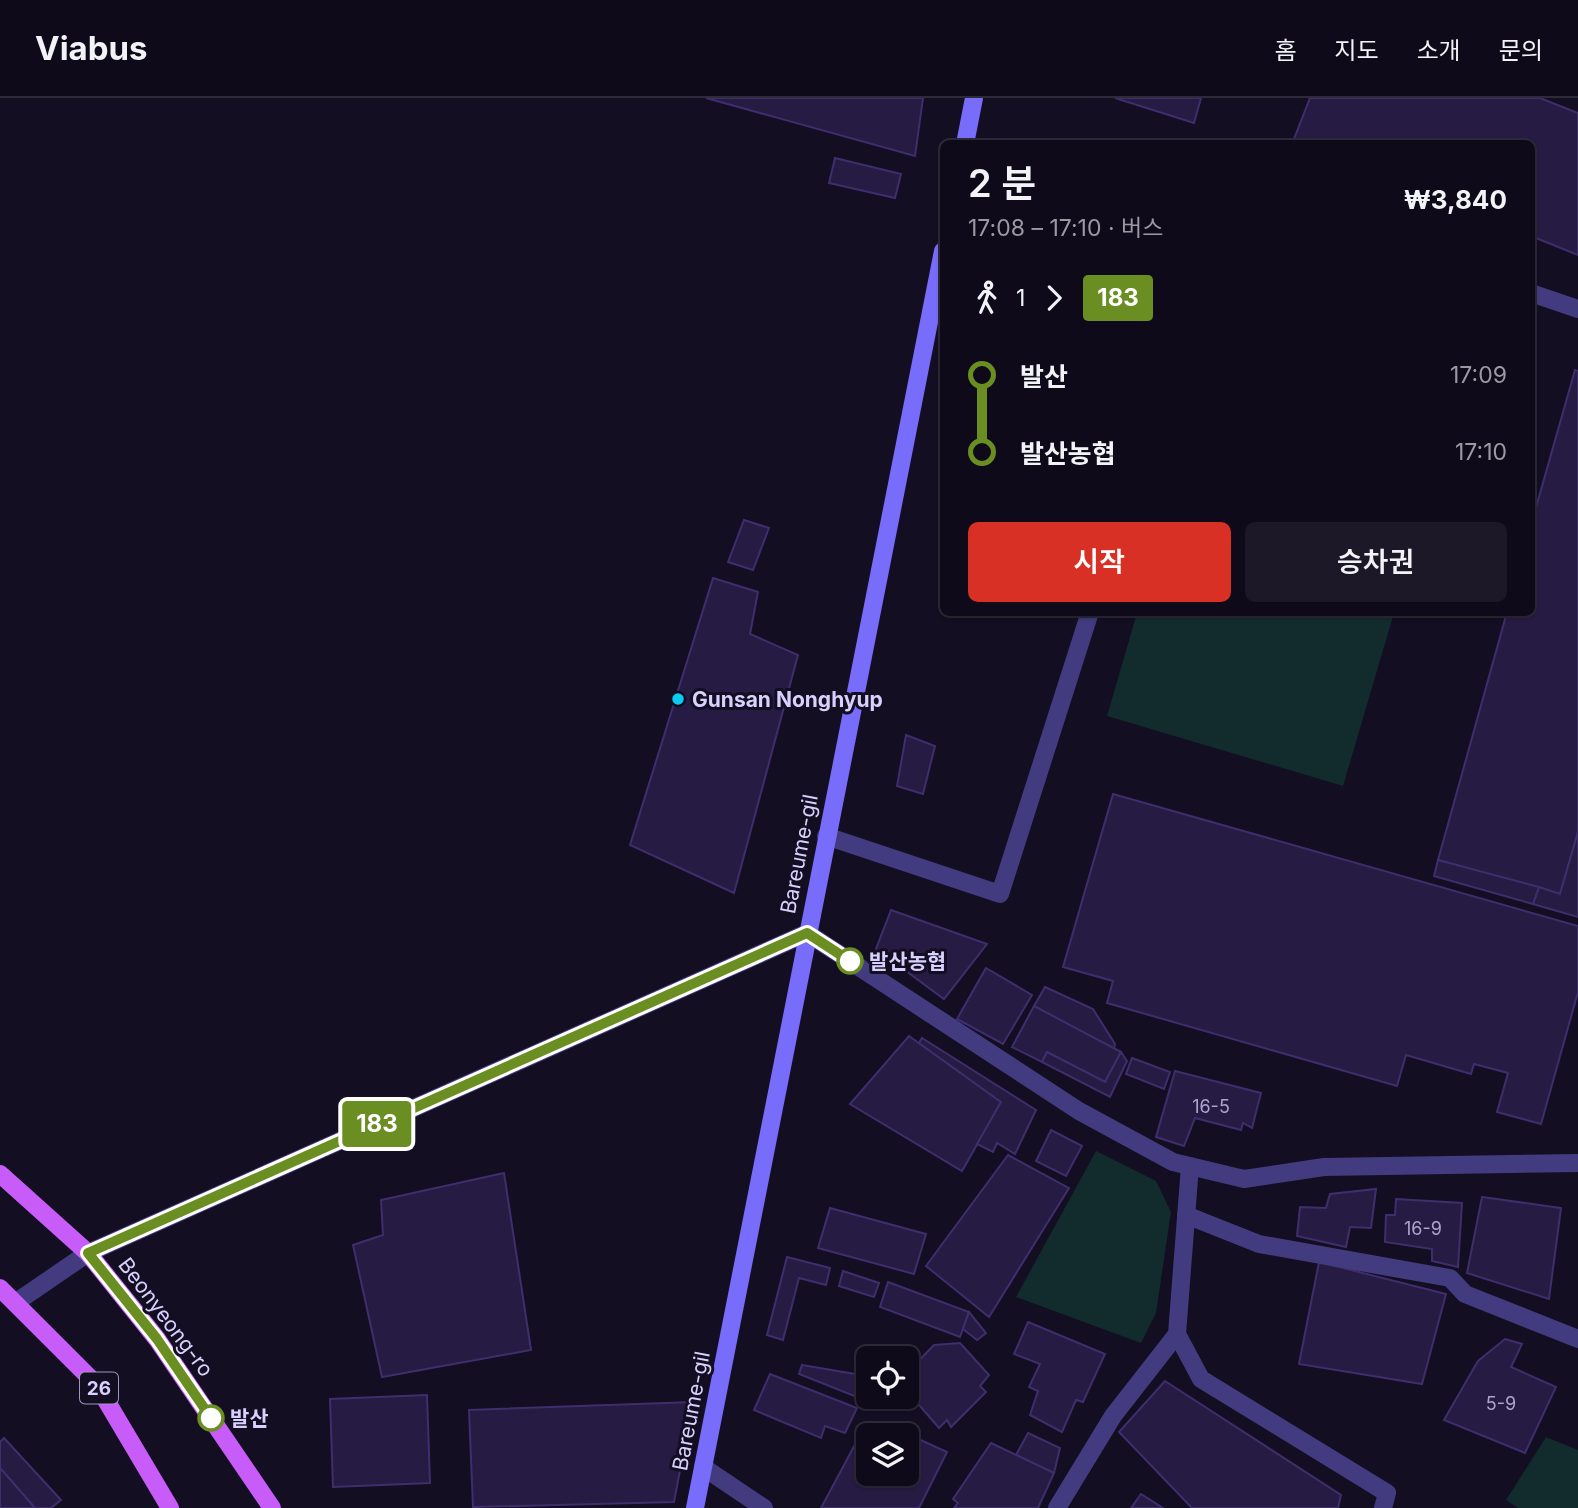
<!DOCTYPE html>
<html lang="ko">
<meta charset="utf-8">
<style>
body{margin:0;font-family:Inter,"Noto Sans KR",sans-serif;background:#1c1827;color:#f1f3f6;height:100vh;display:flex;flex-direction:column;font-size:26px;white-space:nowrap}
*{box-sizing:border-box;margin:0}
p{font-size:23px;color:#9b9aa2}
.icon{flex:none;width:38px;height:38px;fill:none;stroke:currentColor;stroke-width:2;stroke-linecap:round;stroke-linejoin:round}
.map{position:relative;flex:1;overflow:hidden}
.sheet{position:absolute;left:940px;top:42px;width:595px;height:476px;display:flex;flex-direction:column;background:#0e0a1a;border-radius:10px;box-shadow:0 2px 5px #0004,0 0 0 2px #2e2b39}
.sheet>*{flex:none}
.badge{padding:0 14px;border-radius:5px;font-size:24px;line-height:46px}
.buttons{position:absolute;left:856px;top:1248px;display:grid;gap:14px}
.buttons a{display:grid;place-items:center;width:63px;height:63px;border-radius:10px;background:#0e0a1a;box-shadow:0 2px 5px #0004,0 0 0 2px #2e2b39;font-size:35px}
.map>.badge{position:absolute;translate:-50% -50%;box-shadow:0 0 0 4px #fff}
.legs{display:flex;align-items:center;gap:10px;height:77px;padding:0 28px;font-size:23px}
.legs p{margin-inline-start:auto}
.summary{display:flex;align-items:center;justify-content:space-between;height:119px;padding:0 28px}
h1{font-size:38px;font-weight:600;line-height:52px}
.primary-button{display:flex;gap:14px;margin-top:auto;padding:14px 28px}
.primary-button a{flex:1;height:80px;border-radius:10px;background:#d93025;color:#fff;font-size:28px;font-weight:600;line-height:80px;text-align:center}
.primary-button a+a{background:#1c1827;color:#f1f3f6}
ul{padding:0 28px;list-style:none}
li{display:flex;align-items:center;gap:24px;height:77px;font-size:26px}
li i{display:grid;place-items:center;width:10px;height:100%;margin:0 9px;background:currentColor}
li i::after{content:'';width:18px;height:18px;margin:-9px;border:5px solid;border-radius:50%;background:#0e0a1a}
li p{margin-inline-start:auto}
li:first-child i{background:linear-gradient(#0000 50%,currentColor 0)}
li:last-child i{background:linear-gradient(currentColor 50%,#0000 0)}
header{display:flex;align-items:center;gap:42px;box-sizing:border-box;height:98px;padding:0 35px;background:#0e0a1a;border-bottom:2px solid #2e2b39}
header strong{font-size:33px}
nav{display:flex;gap:38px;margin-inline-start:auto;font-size:24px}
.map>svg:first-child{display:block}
.green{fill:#122b2c}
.building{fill:#261b42;stroke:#3f2e6d;stroke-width:2;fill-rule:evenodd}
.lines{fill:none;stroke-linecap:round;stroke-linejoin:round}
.lane{stroke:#423b7f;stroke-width:18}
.street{stroke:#423b7f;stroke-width:18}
.secondary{stroke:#786cfa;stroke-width:18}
.primary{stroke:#c85cf9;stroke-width:18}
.line-1-casing{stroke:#fff;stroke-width:16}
.line-1{stroke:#6b8e23;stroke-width:10}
.poi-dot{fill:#09ccf2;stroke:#130e22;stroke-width:2.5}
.stop-1-dot{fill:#fff;stroke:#6b8e23;stroke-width:3.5}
.labels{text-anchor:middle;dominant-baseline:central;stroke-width:6;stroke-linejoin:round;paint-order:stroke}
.number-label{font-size:18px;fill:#aca4ce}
.shield{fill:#130e22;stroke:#9e96bb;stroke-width:2}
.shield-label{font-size:19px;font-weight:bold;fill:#d9d1fd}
.poi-label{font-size:21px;font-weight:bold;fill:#d9d1fd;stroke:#130e22;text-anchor:start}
.street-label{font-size:21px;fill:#d9d1fd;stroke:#130e22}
.stop-label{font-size:21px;font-weight:bold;fill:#d9d1fd;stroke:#130e22;text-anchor:start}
</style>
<header>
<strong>Viabus</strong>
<nav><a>홈</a><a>지도</a><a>소개</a><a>문의</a></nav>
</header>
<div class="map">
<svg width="1578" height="1410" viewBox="0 0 1578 1410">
<rect width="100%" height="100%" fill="#130e22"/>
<g class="green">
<path d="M1137,515h257l-51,173 -236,-70z"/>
<path d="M1096,1053l60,30 15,31 -15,101 -15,30 -125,-46z"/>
<path d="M1546,1339l32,13v58h-60l-12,-8z"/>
</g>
<g class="building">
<path d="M706,0h217l-8,58z"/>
<path d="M1115,0h86l-7,25z"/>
<path d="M1310,0h230l38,15v142l-47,-19v-92h-239z"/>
<path d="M835,60l66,16 -6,24 -66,-15z"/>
<path d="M1575,272l3,1v461l-18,62 -122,-34 69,-248h24v-87z"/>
<path d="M744,422l25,8 -16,42 -25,-8z"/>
<path d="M713,480l45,14 -8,42 48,21 -64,238 -104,-48z"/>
<path d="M906,637l29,11 -12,48 -26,-8z"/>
<path d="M1113,696l465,132v66l-37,132 -44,-12 11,-39 -34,-9 -3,10 -65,-19 -9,31 -290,-83 6,-22 -50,-14z"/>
<path d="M1578,734v85l-45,-13 6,-17 21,7z"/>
<path d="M1438,762l101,27 -6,17 -99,-28z"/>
<path d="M891,812l96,34 -43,55 -68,-50z"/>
<path d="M986,870l46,27 -29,49 -46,-25z"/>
<path d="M1045,889l48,22 22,35 -1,5 -80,-43z"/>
<path d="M1034,908l87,46 -16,30 -58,-30 -5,10 -30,-15z"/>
<path d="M909,938l92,66 -39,69 -112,-67z"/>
<path d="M922,940l114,72 -21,44 -18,-11 -4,9 -16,-8 24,-42 -82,-59z"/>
<path d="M1047,954l58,30 16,-30 6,9 -17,36 -68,-35z"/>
<path d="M1132,960l38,14 -6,17 -38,-15z"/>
<path d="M1175,973l86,22 -9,35 -9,-5 -2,7 -46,-12 -11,28 -28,-9z"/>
<path d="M1051,1032l31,16 -16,30 -30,-15z"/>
<path d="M1008,1057l61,33 -80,129 -63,-51z"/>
<path d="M504,1075l27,177 -149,27 -29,-132 30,-10 -2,-35z"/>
<path d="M1376,1091l-5,39 -21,-1 -4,20 -49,-11 3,-29 26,1 4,-14z"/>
<path d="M1482,1099l79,11 -12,91 -82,-26z"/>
<path d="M1396,1101l66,4 -4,64 -26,-6v-12l-47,-7 1,-27h9z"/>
<path d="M830,1110l96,26 -12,40 -96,-26z"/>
<path d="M787,1159l43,11 -4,17 -27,-7 -16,62 -16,-5z"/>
<path d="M1319,1164l127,32 -24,90 -123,-20z"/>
<path d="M843,1173l36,12 -5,14 -35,-11z"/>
<path d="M888,1184l81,30 -9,25 -80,-30z"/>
<path d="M969,1214l17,21 -9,7 -14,-11z"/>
<path d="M1028,1224l77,32 -22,48 -7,-2 -14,32 -32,-17 8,-24 -9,-4 11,-23 -26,-10z"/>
<path d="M1505,1241l17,5 -11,23 45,20 -31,66 -81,-33 34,-59z"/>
<path d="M960,1245l29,32 -9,11 6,6 -35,35 -4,-7 -8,8 -33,-38v-16l28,-29z"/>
<path d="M802,1267l59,10 7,4v17h23l-9,11 -83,-33z"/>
<path d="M770,1276l87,34 -12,25 -20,-7 -4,12 -67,-28z"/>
<path d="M1165,1283l176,114 -3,13h-146l-73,-76z"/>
<path d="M427,1297l3,88 -97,4 -3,-88z"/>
<path d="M693,1304l-19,100 -201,5 -4,-97z"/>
<path d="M867,1324l16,9 7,-5 57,26 -28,56h-98zM868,1337h38v39h-38z"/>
<path d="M1028,1335l32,15 -6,25 -38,-18z"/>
<path d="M4,1340l57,62 -10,8h-16l-35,-40v-26z"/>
<path d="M991,1345l63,30 -16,35h-84l4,-5 -5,-4z"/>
<path d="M0,1370l35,40h-35z"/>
<path d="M1141,1396l22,14h-32z"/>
</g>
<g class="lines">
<g class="lane">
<path d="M1531,195l47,16"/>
<path d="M826,738l174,58 90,-282"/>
<path d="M1186,1117l73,29 191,34 15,16 113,45"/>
<path d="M1177,1236l24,45 186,114 -4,15"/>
<path d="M1057,1410l56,-92 64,-82 13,-168"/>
</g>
<g class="street">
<path d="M15,1205l73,-50 719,-320 272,178 94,51 71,17 80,-12 254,-4"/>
<path d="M703,1369l61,41"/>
</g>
<g class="secondary">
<path d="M965,46l9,-46"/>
<path d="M695,1410l248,-1257"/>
</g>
<g class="primary">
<path d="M0,1076l88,79 69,86 115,169"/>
<path d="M0,1190l97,97 73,123"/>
</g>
</g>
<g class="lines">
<defs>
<path id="line-1" d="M211,1320l-54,-79 -69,-86 719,-320 43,28"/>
</defs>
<use href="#line-1" class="line-1-casing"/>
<use href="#line-1" class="line-1"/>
</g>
<circle class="poi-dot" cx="678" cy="601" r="7"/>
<g class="stop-1-dot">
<circle cx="850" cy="863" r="12"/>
<circle cx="211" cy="1320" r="12"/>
</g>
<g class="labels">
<g class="number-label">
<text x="1211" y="1008">16-5</text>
<text x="1423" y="1130">16-9</text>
<text x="1501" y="1305">5-9</text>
</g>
<rect class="shield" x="80" y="1274.5" width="38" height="31" rx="5"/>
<g class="shield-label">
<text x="99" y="1290">26</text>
</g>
<g class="poi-label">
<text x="692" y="601">Gunsan Nonghyup</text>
</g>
<g class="street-label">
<text transform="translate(799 756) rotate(-79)">Bareume-gil</text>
<text transform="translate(166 1219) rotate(53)">Beonyeong-ro</text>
<text transform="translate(691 1313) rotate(-79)">Bareume-gil</text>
</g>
<g class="stop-label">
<text x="869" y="863">발산농협</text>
<text x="230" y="1320">발산</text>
</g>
</g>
</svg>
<div class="buttons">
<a><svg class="icon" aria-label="locate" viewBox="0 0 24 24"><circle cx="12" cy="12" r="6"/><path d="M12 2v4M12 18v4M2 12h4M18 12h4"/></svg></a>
<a><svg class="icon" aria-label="layers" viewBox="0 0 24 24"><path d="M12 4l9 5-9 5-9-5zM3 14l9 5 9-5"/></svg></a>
</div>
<b class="badge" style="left:377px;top:1026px;background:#6b8e23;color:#fff">183</b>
<section class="sheet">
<div class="summary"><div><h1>2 분</h1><p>17:08 – 17:10 · 버스</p></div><b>₩3,840</b></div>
<div class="legs"><svg class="icon" aria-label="walk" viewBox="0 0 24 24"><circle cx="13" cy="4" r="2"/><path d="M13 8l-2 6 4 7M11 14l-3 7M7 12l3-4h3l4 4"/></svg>1<svg class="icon" aria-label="forward" viewBox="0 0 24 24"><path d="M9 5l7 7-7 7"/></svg><b class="badge" style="background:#6b8e23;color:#fff">183</b></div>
<ul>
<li><i style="color:#6b8e23"></i><b>발산</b><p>17:09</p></li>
<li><i style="color:#6b8e23"></i><b>발산농협</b><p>17:10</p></li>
</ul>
<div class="primary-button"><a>시작</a><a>승차권</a></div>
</section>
</div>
